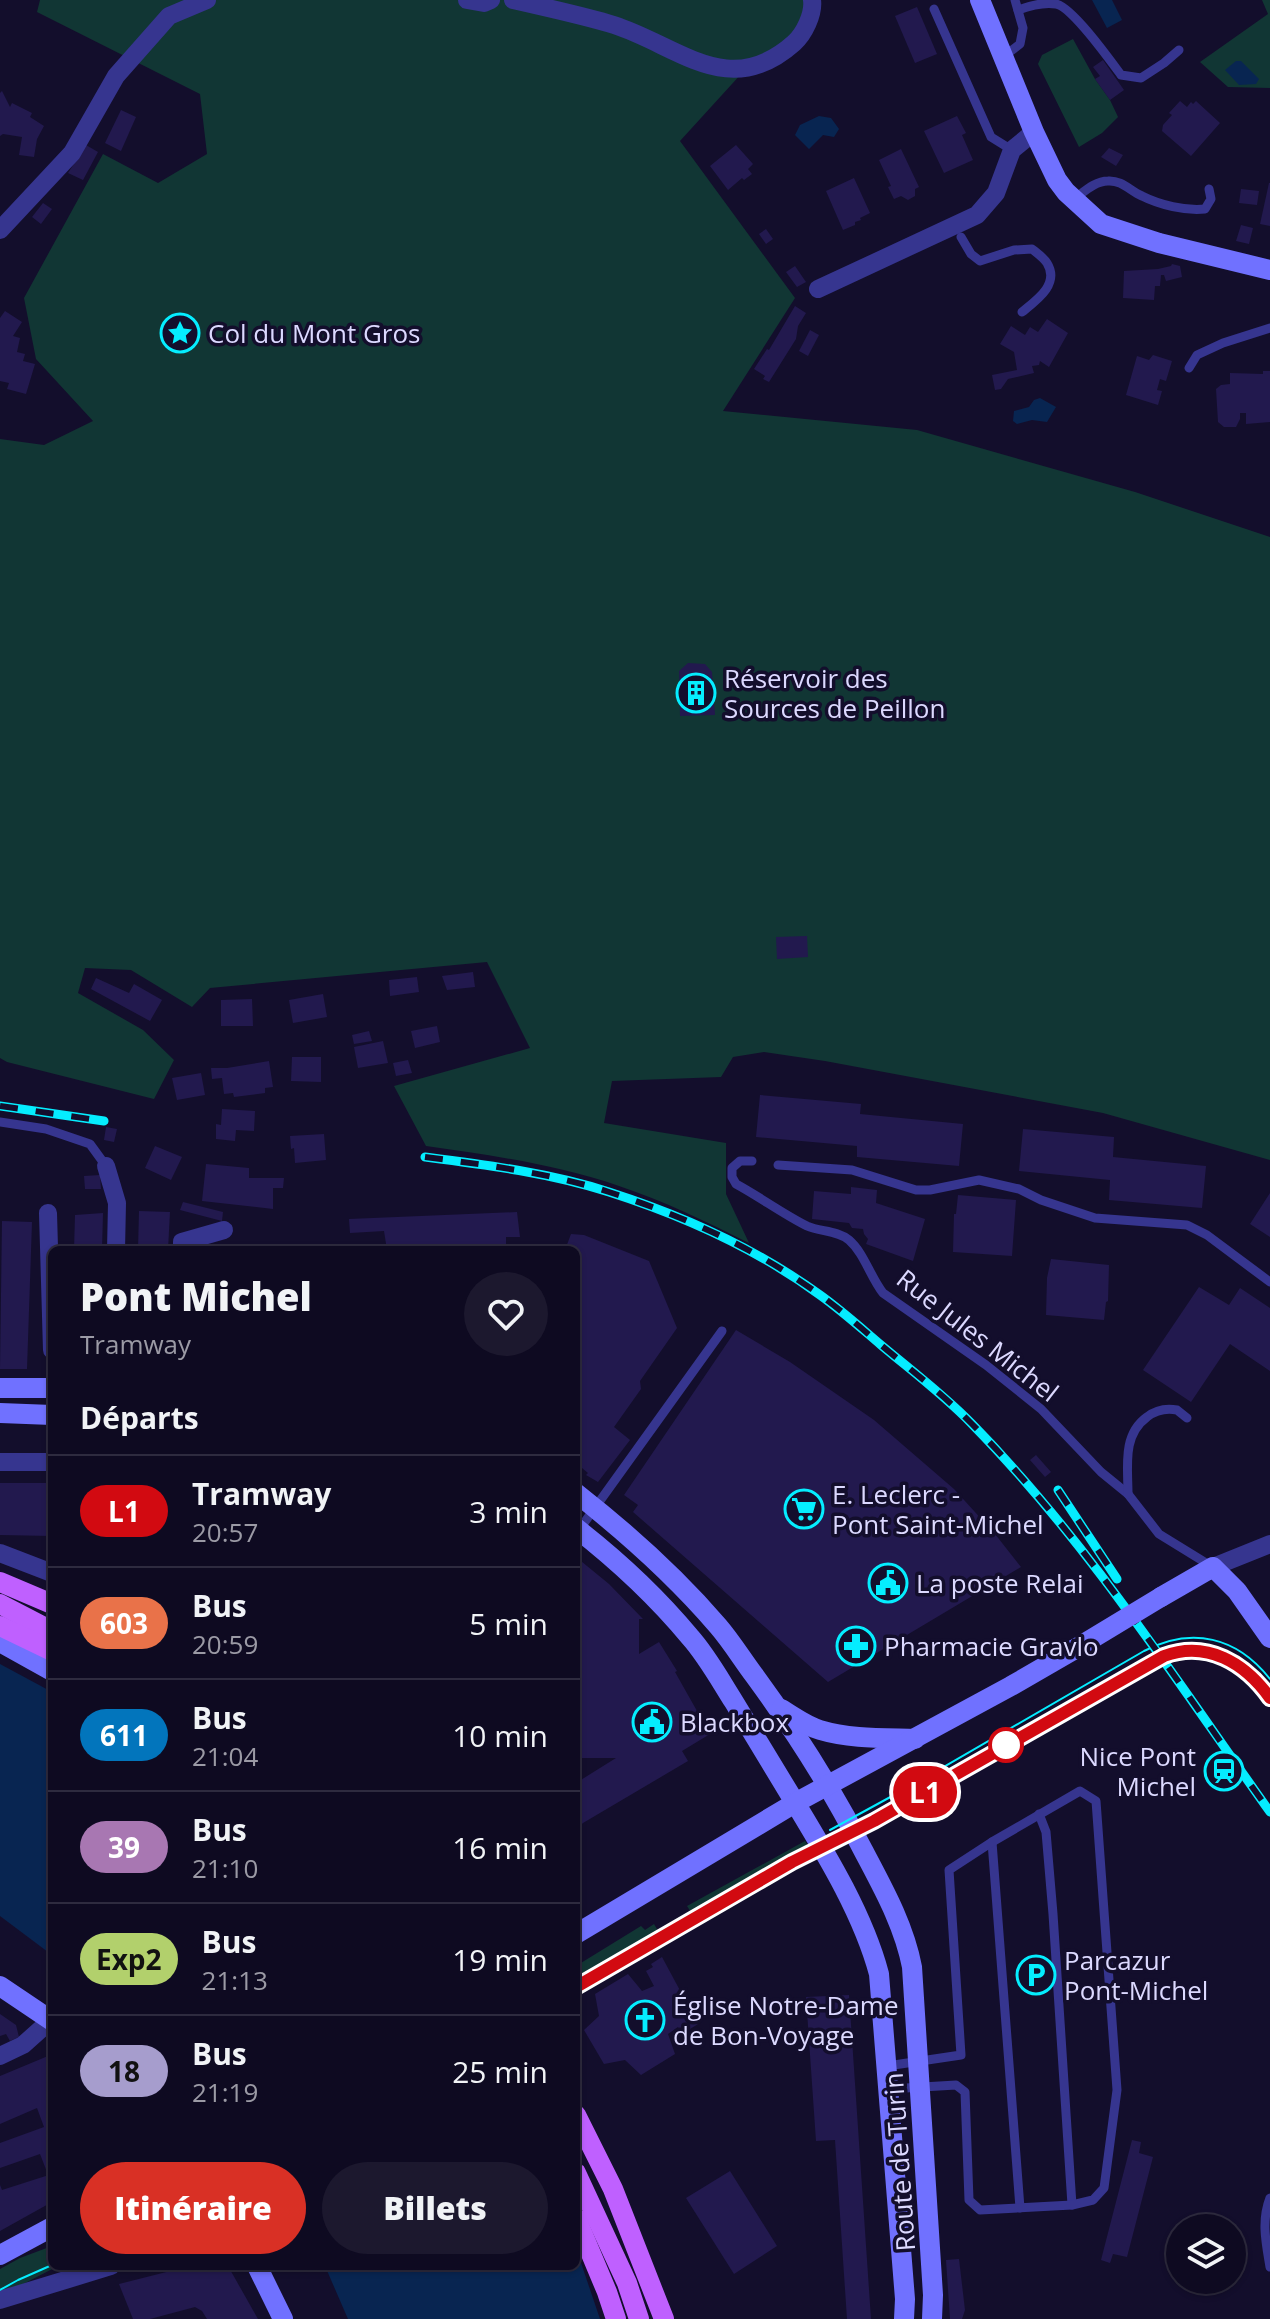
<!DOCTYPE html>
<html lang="fr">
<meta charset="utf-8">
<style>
body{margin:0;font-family:"Open Sans",sans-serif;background:#1c182e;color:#f1f3f6;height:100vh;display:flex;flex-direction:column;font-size:30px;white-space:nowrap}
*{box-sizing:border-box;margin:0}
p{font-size:26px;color:#9b9aa5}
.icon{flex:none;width:44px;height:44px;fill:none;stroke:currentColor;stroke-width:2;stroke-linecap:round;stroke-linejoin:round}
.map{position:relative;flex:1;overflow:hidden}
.side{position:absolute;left:48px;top:1246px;width:532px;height:1024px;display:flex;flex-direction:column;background:#0e0a21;border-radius:12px;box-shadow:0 2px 6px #0004,0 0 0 2px #2e2b3f}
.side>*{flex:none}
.badge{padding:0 16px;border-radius:26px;font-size:28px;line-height:52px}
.buttons{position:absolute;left:1166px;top:2214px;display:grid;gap:16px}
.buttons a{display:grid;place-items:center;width:80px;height:80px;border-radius:50%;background:#0e0a21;box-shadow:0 2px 6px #0004,0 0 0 2px #2e2b3f;font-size:40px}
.map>.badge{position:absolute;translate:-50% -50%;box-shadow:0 0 0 4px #fff}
h2{padding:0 32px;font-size:30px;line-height:72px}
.round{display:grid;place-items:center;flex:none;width:84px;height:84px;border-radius:42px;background:#1c182e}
.summary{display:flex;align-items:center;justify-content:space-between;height:136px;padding:0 32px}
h1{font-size:38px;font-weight:800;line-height:60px}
.button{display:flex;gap:16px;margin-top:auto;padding:16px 32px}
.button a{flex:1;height:92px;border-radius:48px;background:#d93025;color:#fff;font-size:32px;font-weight:800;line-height:92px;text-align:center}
.button a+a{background:#1c182e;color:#f1f3f6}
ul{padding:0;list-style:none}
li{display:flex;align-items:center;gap:24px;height:112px;padding:0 32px;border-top:2px solid #2e2b3f}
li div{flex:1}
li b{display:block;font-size:30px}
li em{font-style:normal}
li .badge{min-width:88px;font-weight:700;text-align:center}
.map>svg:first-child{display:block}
.green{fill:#113634}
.water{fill:#082551}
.building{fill:#22194e}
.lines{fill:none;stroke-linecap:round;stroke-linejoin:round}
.service{stroke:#36358f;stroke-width:9}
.minor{stroke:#36358f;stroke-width:18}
.secondary{stroke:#7071ff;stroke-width:20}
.primary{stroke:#bf60ff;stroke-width:20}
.tram{stroke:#05edff;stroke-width:2}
.rail-casing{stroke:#05edff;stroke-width:9}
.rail{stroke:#130e2c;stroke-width:6;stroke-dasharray:18;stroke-linecap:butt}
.secondary-bridge{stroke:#7071ff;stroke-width:20}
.line-casing{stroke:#fff;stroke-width:18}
.line{stroke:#d20a11;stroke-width:12}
.stop-dot{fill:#fff;stroke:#d20a11;stroke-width:4}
.labels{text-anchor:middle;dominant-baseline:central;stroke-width:7;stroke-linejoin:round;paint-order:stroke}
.poi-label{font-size:26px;fill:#dcd9ff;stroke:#130e2c;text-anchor:start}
.street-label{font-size:26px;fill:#dcd9ff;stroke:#130e2c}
</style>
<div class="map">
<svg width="1270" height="2319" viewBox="0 0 1270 2319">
<rect width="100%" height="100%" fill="#130e2c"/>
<g class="green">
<path d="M40,0h777l-7,33 -68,40 -62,68 115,157 -72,113 194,19 218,62 135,45v623l-167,-47 -278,-52 -61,-9 -31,5 -12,20 -109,4 -8,42 122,20v51l23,49c-42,-21 -85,-42 -130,-57 -60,-21 -129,-31 -193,-40l-32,-60 136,-38 -43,-86 -277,26 -18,19 -61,-37 -46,-2 -7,25 65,37 31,30 -20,39 -147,-37 -7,-4v-619l44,6 49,-24 -57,-62 -12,-61 79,-144 55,29 49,-29 -7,-60 -163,-82z"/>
<path d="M1262,0h8v88l-42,-1 -28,-25 68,-48z"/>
<path d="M1073,39l22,40 15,21 8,17 -16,16 -23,14 -41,-83 4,-9z"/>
<path d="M805,1841l10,17 -117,65 -11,-17z"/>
<path d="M654,1924l10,17 -88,54v-29l65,-40 4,4z"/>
<path d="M52,2246v20h6l-58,30v-27l20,-11z"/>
</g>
<g class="water">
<path d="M1092,0h20l10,20 -15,8z"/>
<path d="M1236,61h5l18,18 -3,5 -17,1 -14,-15z"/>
<path d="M819,116l12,2 8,11 -5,8 -11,-2 -14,14 -14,-14 5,-10z"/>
<path d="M1040,398l16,9 -9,15 -15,-2 -15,4 -4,-3 1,-10 15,-4 5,-7z"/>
<path d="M0,1664l52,28v263l-52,-39z"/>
<path d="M576,2248l24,71h-252l-23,-53h251z"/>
</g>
<g class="building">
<path d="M917,7l20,47 -22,9 -20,-47z"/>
<path d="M1103,60l21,30 -14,10 -15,-21 5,-3 -7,-9z"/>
<path d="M2,91l8,16 2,-4 20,10 -2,4 14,9 -7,13 -3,18 -15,-2 3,-18 -19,-3 -3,2v-43z"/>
<path d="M1180,101l7,6 4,-5 2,2 3,-3 24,22 -29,33 -29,-25 1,-6 9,-10 -3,-2z"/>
<path d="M121,110l15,7 -15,34 -16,-8z"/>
<path d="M957,116l9,17 -4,2 11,25 -29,13 -20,-42z"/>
<path d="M86,145l12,7 -15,28 -15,-7z"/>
<path d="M736,145l17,19 -5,5 4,5 -8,6 -2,-2 -14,12 -18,-24z"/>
<path d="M1109,148l14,7 -7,11 -15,-9z"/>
<path d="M901,149l18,38 -4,2v7l-7,4 -7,-4 -7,3 -6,-12 3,-1 -12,-26z"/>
<path d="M854,178l16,35 -10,5 1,2 -6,2v3l-12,5 -17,-39z"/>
<path d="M1269,183h1v43l-10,-2z"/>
<path d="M1241,189l18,2 -2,14 -18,-2z"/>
<path d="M43,203l9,6 -11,15 -9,-7z"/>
<path d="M1241,225l12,3 -4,16 -13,-3z"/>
<path d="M766,229l7,10 -7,5 -7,-10z"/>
<path d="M1172,264l8,2 2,11 -16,4 -2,-6h-3l-1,11h-5l-1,14 -31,-2 1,-27 34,-2 13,-3z"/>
<path d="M795,266l11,16 -9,5 -11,-15z"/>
<path d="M795,306l11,7 -8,13 -2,13 -27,43 -6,-3 2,-3 -11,-7 13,-20 2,1z"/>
<path d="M5,311l17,11 -9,14 7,2 -3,14 8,2 -2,7 12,3 -9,30 -19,-5 2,-6 -9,-2v-63z"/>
<path d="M1047,319l21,14 -19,34 -9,-6 -1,4 -7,1 2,7 -26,6 -7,10 -6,1 -3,-15 25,-5 -3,-18 -14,-8 11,-18 14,9 5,-8 8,5z"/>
<path d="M810,330l9,5 -11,21 -9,-5z"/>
<path d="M1153,355l19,6 -6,20 -6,-2 -3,11 5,1 -4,14 -32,-10 11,-39 12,4z"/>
<path d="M1263,371h7v51l-24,2v-11h-6v6l-4,8h-12l-6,-5 -2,-33 5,-4 9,-1v-11l33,1z"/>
<path d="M688,663l17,1 7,8 3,43 -35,1 -1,-45z"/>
<path d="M807,936l1,21 -31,2 -1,-22z"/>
<path d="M473,972l2,15 -28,3 -5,-14z"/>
<path d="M417,977l2,15 -29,4 -1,-16z"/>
<path d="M96,978l33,15 5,-9 28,16 -12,21 -59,-32z"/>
<path d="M323,994l4,23 -34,6 -4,-23z"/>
<path d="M252,999l1,27h-32v-26z"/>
<path d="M437,1026l3,16 -25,6 -4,-17z"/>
<path d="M369,1031l3,10 -18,3 -2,-9z"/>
<path d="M383,1041l5,22 -30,5 -4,-21z"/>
<path d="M292,1057h29v25l-30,-1z"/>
<path d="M408,1060l4,13 -16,3 -3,-13z"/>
<path d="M269,1061l4,26 -8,1v5l-31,4 -1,-4 -9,1 -2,-16 -10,1 -1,-11h16z"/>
<path d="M201,1073l4,22 -28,5 -5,-22z"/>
<path d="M760,1095l101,9 -1,10 103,10 -4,42 -102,-9v-11l-101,-9z"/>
<path d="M222,1109l33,2 -1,20 -18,-1 -1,11 -19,-2v-15l5,1z"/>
<path d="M106,1127l11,2 -3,13 -10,-2z"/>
<path d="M1023,1129l91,8 -1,20 93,9 -4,42 -93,-8 1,-20 -91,-9z"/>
<path d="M324,1134l2,26 -31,3 -1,-15 -3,1 -1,-13z"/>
<path d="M155,1146l27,11 -11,23 -26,-12z"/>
<path d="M206,1164l43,4v10h35l-1,10h-10v21l-71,-8z"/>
<path d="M100,1175l1,14h-16l-1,-13z"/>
<path d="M851,1187l26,3 -1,13 49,16 -12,42 -47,-17 2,-5 -4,-5 -1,-5 -11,-1 -3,-5 -37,-4 2,-28 37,3z"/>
<path d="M1270,1193v44l-20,-13z"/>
<path d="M958,1195l58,5 -4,56 -59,-4 1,-38h2z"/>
<path d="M183,1202l40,10 -1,9 -42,-11z"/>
<path d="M139,1211l31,1 -2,38h-30z"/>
<path d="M517,1212l3,25h-14v13h-119l-3,-19 -34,2 -1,-14z"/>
<path d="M103,1213l-1,37h-28l1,-35z"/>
<path d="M2,1221l30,1 -5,147h-27z"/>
<path d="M571,1234l13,1 65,26 28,67 -37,53 1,8 -27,38 16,13 -32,42 -12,-7 2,-2 -12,-10v-68l4,-9 -1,-11 -3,-4v-121h-11z"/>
<path d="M1051,1259l58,6 -1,36 -2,1 -2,18 -58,-5 1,-37z"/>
<path d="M1199,1287l30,18 11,-17 30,20v63l-40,-27 -39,58 -48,-32z"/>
<path d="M736,1330l54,32 84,58 80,69 41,45 26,33 -193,115 -195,-170 5,-7 -14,-10z"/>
<path d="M1036,1455l15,17 -6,5 -15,-17z"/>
<path d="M0,1483h52v53l-52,-1z"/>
<path d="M576,1557l33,27 34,35h-4v35l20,-12 18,29 -2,1 35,62 -28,17 6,10 -105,62 -7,6v-46l40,-25h-40z"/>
<path d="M662,1957l36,67 -8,5 3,7 -7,6 -8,-15 -10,7 7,20 -34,21 -16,-15 -21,4 -20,-34 15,-14 -4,-22 33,-20 14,17 12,-5 -8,-15 7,-4 -2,-3z"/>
<path d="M849,1995l22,324h-24l-12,-179 -19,1 -10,-144z"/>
<path d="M0,2014l16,11 3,12 -9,4 -4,-7 -6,2z"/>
<path d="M48,2056h4v114l-5,2 -7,-18 -40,14v-25l44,-16 -7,-19 -37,16v-48z"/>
<path d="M1132,2140l9,2 -2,11 14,4 -26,100 -14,-3 -3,9 -9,-3z"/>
<path d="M730,2171l47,75 -43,28 -48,-76z"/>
<path d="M52,2174v28l-52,29v-46l2,5z"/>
<path d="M959,2259l6,51 -3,9h-12l-4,-59z"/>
<path d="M190,2266h38l30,53h-51l-5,-8 -7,-4 -45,12h-17l-14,-35z"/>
</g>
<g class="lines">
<g class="service">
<path d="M934,9l57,128 21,13"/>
<path d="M1018,10c11,-4 26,-8 38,-6 16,3 54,56 65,71l20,3 23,-15 15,-13"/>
<path d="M1003,57l17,-13 3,-16 -8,-28"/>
<path d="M1074,199c10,-7 21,-18 34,-18 14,-1 22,10 34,15 18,9 43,15 63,13l6,-10 -2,-10"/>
<path d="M961,237l10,17 9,7 34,-11 18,-1c5,4 12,9 15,14 13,21 -10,37 -25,49"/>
<path d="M1189,368l8,-13 26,-12 47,-15"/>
<path d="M0,1122l46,7 44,15 16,22"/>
<path d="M752,1161h-12l-8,7v9l4,7c24,13 47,30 71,42 13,6 30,4 42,14 15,13 21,36 34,53l103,72 55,44 60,63 27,22 31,40 52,32"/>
<path d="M778,1165l74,5 64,20h14l49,-10 40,9 22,11 54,18 92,7 20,10 63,47"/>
<path d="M1128,1494c0,-27 -6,-59 19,-77 9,-7 19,-9 30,-7l10,8"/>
<path d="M579,1530l143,-199"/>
<path d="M1039,1814l7,18 7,82 19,291"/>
<path d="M992,1842l28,366"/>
<path d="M887,2066l74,-11 -12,-185 43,-28 88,-51 16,10 21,289 -13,98 -11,12 -21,5 -92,5 -11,-10 -4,-108 -9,-7 -67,4"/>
<path d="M1270,2198c-9,23 -4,45 0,69"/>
</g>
<g class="minor">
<path d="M467,0l17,3 7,-3"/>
<path d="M513,0c34,8 68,15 101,25 65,21 115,76 180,18 10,-9 20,-29 18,-43"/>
<path d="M0,230l72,-77 44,-77 53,-60 38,-16"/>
<path d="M818,289l159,-74 19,-22 16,-43 22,-18"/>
<path d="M106,1166l11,37 -1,47"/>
<path d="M48,1213l4,137"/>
<path d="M182,1250v-8l42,-12"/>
<path d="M0,1462h52"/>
<path d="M0,1553l52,20"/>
<path d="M1213,1567l57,-23"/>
<path d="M0,2056l23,-11 28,-25"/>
<path d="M0,2300l111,-34"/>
</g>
<g class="secondary">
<path d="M980,0l54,132 23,48 9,12 35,32 58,19 111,27"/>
<path d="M0,1388h52"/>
<path d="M0,1413l52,2"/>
<path d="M576,1493c51,40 100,84 142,133 13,15 24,33 36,49 41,56 78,114 109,175 20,38 41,75 49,117l21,328 -1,24"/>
<path d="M576,1528c41,32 80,68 114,109 17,19 30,43 44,65 20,33 40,66 60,99 32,53 69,113 85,173l26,325 -1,20"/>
<path d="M1161,1597l52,-30 24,24 33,47"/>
<path d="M0,1642l52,29"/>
<path d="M781,1709c12,7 25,17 39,21 30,9 63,8 95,9"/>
<path d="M576,1934l219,-131 216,-117 64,-37"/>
<path d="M0,1986l52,35"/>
<path d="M0,2255l52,-28"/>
<path d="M257,2266l26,53"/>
</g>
<g class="primary">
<path d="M0,1582l52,22"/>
<path d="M0,1604l52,27"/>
<path d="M0,1626l52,25"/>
<path d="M576,2115l37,74 51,130"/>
<path d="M576,2173l51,110 12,36"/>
<path d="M576,2218l31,74 9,27"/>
</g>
<g class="tram">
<path d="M830,1830l86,-47 228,-132c48,-25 93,-14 126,28"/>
<path d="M576,1987l216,-125 82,-41 284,-163c47,-19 84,1 112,40"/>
<path d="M0,2290l18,-10 34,-15"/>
</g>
<defs>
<g id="rail">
<path d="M0,1106l104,15"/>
<path d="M425,1157c62,8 125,16 184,35 75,24 148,57 211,103 21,15 41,33 61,50 31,26 63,50 91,79 115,117 204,256 298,388"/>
<path d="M1058,1490l59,89"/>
</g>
</defs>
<use href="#rail" class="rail-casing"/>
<use href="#rail" class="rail"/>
<path class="secondary-bridge" d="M1075,1649l86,-52"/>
</g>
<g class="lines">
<defs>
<path id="line" d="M576,1987l216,-125 82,-41 290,-165c43,-16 81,7 106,42"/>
</defs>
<use href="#line" class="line-casing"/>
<use href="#line" class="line"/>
</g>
<defs>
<symbol id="sight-ring" viewBox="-11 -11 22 22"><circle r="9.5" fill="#130e2c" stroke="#05edff" stroke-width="1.5"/><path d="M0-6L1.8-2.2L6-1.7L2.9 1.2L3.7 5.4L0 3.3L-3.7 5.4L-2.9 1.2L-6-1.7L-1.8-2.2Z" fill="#05edff"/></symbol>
<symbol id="building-ring" viewBox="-11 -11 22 22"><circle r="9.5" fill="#130e2c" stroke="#05edff" stroke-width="1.5"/><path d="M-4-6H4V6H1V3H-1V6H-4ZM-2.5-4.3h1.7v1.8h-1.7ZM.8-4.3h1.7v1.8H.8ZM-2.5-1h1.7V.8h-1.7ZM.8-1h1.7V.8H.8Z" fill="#05edff"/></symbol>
<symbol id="supermarket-ring" viewBox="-11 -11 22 22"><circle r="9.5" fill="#130e2c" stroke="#05edff" stroke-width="1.5"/><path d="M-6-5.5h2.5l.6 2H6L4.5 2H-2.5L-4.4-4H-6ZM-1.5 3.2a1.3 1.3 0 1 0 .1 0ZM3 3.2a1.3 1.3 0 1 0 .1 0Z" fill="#05edff"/></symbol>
<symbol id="civic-ring" viewBox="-11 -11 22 22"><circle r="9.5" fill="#130e2c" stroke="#05edff" stroke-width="1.5"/><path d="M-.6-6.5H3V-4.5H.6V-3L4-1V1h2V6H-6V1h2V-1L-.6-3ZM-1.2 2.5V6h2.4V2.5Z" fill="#05edff"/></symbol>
<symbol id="pharmacy-ring" viewBox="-11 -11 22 22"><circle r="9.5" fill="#130e2c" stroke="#05edff" stroke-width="1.5"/><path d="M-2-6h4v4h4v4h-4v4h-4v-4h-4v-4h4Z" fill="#05edff"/></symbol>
<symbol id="station-ring" viewBox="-11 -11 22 22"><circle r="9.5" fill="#130e2c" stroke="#05edff" stroke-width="1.5"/><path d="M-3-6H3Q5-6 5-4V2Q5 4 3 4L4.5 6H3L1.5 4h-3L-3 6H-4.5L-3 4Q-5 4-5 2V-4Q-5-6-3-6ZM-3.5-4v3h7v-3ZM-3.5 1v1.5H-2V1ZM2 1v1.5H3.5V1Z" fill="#05edff"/></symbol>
<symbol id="parking-ring" viewBox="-11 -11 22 22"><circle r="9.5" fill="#130e2c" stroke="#05edff" stroke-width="1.5"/><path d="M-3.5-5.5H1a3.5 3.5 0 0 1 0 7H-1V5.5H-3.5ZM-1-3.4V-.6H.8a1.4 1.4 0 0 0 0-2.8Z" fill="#05edff"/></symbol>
<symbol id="church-ring" viewBox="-11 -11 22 22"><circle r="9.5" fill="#130e2c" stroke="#05edff" stroke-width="1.5"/><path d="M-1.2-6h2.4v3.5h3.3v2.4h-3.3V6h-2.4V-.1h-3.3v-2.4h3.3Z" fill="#05edff"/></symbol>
</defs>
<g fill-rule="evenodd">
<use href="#sight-ring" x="158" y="311" width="44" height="44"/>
<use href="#building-ring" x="674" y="671" width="44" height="44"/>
<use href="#supermarket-ring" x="782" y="1487" width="44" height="44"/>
<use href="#civic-ring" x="866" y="1561" width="44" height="44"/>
<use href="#pharmacy-ring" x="834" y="1624" width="44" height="44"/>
<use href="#civic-ring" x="630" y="1700" width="44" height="44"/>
<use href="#station-ring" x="1202" y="1749" width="44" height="44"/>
<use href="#parking-ring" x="1014" y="1953" width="44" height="44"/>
<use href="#church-ring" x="623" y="1998" width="44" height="44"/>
</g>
<circle class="stop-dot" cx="1006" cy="1745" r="16"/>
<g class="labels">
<g class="poi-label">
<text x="208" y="333">Col du Mont Gros</text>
<text x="724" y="678">Réservoir des<tspan x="724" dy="30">Sources de Peillon</tspan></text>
<text x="832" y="1494">E. Leclerc -<tspan x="832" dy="30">Pont Saint-Michel</tspan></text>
<text x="916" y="1583">La poste Relai</text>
<text x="884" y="1646">Pharmacie Gravlo</text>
<text x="680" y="1722">Blackbox</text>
<text x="1196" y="1756" text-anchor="end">Nice Pont<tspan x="1196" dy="30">Michel</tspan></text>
<text x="1064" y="1960">Parcazur<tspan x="1064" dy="30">Pont-Michel</tspan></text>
<text x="673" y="2005">Église Notre-Dame<tspan x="673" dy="30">de Bon-Voyage</tspan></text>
</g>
<g class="street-label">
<text transform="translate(978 1335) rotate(38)">Rue Jules Michel</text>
<text transform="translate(899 2162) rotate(-94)">Route de Turin</text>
</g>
</g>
</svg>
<div class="buttons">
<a><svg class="icon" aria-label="layers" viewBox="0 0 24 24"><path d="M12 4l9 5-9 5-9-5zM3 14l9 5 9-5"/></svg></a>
</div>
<b class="badge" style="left:925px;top:1792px;background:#d20a11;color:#fff">L1</b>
<section class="side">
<div class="summary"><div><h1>Pont Michel</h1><p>Tramway</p></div><a class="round"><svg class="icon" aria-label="heart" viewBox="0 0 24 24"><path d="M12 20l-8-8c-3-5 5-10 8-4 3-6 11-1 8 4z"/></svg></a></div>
<h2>Départs</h2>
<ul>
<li><span class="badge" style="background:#d20a11;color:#fff">L1</span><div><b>Tramway</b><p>20:57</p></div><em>3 min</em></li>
<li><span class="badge" style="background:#e97249;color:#fff">603</span><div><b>Bus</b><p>20:59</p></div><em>5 min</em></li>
<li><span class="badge" style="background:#0275bc;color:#fff">611</span><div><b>Bus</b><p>21:04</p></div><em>10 min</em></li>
<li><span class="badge" style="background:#a877b2;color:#fff">39</span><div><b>Bus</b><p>21:10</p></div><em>16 min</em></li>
<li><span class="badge" style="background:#b2d06c;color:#111">Exp2</span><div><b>Bus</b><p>21:13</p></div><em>19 min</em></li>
<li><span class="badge" style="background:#a69dcd;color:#111">18</span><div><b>Bus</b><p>21:19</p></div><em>25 min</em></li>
</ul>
<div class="button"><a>Itinéraire</a><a>Billets</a></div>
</section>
</div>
